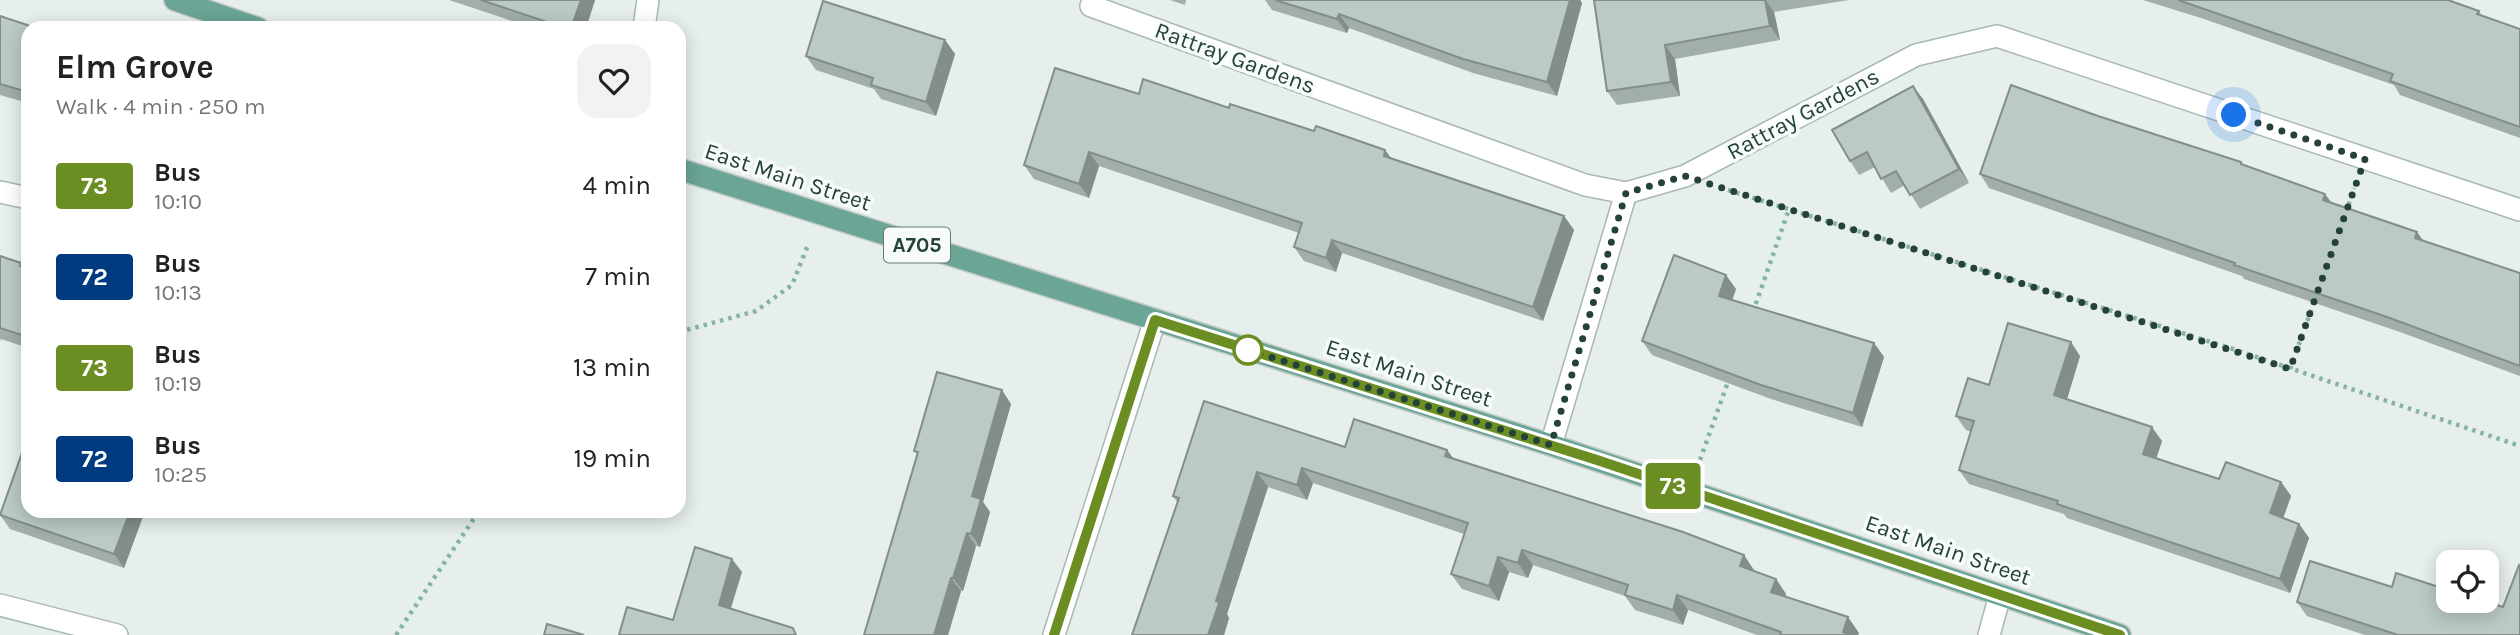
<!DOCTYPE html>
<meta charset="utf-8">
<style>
body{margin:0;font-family:Karla,sans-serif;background:#f2f2f2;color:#222;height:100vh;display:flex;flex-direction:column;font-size:26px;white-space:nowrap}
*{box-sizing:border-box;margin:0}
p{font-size:23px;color:#767676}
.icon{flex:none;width:38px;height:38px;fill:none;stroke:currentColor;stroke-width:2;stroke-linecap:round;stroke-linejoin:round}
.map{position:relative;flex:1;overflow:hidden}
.side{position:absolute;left:21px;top:21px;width:665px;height:497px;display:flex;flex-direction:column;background:#fff;border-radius:21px;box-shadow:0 4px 18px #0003}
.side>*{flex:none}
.badge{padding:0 14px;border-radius:5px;font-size:24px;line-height:46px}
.fabs{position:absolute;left:2436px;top:550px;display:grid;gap:14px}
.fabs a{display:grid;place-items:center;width:63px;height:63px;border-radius:14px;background:#fff;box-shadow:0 4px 18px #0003;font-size:35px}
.you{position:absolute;width:35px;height:35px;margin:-18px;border:5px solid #fff;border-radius:50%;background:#1a73e8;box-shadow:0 0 0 10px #1a73e833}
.map>.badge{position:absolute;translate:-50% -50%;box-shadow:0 0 0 4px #fff}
.round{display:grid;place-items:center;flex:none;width:74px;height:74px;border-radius:21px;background:#f2f2f2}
.headline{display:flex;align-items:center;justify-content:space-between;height:119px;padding:0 35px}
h1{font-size:33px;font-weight:700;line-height:52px}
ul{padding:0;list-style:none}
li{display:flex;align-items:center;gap:21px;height:91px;padding:0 35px}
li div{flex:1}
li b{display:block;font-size:26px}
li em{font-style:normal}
li .badge{min-width:77px;font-weight:700;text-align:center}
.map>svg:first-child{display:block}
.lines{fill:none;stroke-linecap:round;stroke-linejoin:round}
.minor-casing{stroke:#a8b8b2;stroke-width:24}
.tertiary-casing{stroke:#a8b8b2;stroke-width:24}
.primary-casing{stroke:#c2cac8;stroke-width:24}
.path{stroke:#86b3a5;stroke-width:4.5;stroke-dasharray:3.5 5;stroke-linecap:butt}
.minor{stroke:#fff;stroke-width:21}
.tertiary{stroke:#fff;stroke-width:21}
.primary{stroke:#6aa596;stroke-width:21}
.wall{fill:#a1aea9}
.shaded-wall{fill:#838d89}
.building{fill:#bbcac4;stroke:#838d89;stroke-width:2}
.line-casing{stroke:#fff;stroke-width:16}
.line{stroke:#6b8e23;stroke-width:10}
.walk{stroke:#24423a;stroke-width:7;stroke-dasharray:0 12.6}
.stop-dot{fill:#fff;stroke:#6b8e23;stroke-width:3.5}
.labels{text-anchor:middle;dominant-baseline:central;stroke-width:7;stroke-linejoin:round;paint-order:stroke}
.shield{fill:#f7fbf9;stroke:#637a73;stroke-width:2}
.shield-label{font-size:21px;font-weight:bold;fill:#24423a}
.street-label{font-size:23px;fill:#24423a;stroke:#f7fbf9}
</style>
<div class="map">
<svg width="2520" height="635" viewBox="0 0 2520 635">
<rect width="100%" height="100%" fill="#e6efeb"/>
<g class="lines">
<defs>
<g id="minor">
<path d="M1091,6l494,179 41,8 59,-17 231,-121 81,-19 523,174"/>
<path d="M0,192l28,6"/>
<path d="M1551,445l75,-252"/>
<path d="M0,605l117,30"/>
<path d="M1989,635l11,-40"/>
</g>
<g id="tertiary">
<path d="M644,28l4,-28"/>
<path d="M1054,635l101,-315"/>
</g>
<g id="primary">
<path d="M175,0l83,28"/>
<path d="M679,169l872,276 569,190"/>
</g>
</defs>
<use href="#minor" class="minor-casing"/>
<use href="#tertiary" class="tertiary-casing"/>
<use href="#primary" class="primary-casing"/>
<g class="path">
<path d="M1728,190l505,159 287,97"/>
<path d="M2346,213l8,-25"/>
<path d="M1753,312l36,-103"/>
<path d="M679,332l77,-21 36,-26 16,-40"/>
<path d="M2290,369l25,-69"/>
<path d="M1700,460l29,-81"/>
<path d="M396,635l83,-124"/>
</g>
<use href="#minor" class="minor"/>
<use href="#tertiary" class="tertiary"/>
<use href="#primary" class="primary"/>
</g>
<g class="wall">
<path d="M449,0h146l-9,28h-53z"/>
<path d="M1170,0h16l-1,5z"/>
<path d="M1265,0h315l2,3 -25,93 -84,-23 -124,-45 -2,5 -75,-23z"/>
<path d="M1594,0h255l-75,12 6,28 -105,19 5,37 -63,9 -10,-14z"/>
<path d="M2143,0h305l31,11 3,5 38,13v109l-120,-43 -6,-10 -193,-67z"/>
<path d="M0,16l28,12v75l-28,-8z"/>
<path d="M945,40l10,14 -19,62 -55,-17 -7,-10 -58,-19 -10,-14z"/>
<path d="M1139,94l90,14 156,42 6,8 173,58 10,14 -31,91 -201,-68 -6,19 -32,-11 -10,-14 5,-14 -200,-67 -10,32 -55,-19 -10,-14z"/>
<path d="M1923,99l46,84 -49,26 -15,-24 -14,8 -16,-26 -16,8 -9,-14z"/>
<path d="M2098,116l143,46 3,3 81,29 6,8 92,39 97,32v103l-123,-45 -153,-52 -2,-3 -253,-88 -9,-14z"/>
<path d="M0,256l21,7 4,5 3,1v79l-27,-9 -1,2z"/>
<path d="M1736,289l-4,11 142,43 10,14 -22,70 -91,-28 -119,-44 -10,-14z"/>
<path d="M2080,356l-13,43 95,42 -6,17 63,21 62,3 10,14 -8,22 16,6 10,14 -19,55 -223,-75 -3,-4 -95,-30 -10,-14 12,-38 -5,-2 -10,-14 33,-31z"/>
<path d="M1011,404l-28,98 7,10 -10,35 -4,-1 -13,45h-2l-13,44h-84l53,-181 -3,-3z"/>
<path d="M1345,447l102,3 6,8 301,112v1l22,8 10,15v3l73,36 -1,2h-101l-69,-25 -5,15 -48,-15 -10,-14 -92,-31 -5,13 -19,-6 -10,29 -37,-12 -11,-15 13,-40 -151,-51 -6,17 -39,-13 -41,127 2,4 -5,17 -47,-133 -4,-6z"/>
<path d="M28,511h117l-21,57 -114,-39 -10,-14z"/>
<path d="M2297,602l223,33h-155l-58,-19z"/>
</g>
<g class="shaded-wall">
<path d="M581,0h14l-9,28h-15z"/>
<path d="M1570,0h10l2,3 -25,93 -10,-14z"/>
<path d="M1765,0l9,12 6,28 -10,-14z"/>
<path d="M1339,14l10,14 -2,5 -10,-14z"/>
<path d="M945,40l10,14 -19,62 -10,-14z"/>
<path d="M1665,45l10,14 5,37 -9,-14z"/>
<path d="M1913,86l10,13 46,84 -10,-14z"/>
<path d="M1385,150l10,14 -11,-8z"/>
<path d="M1089,152l10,14 -10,32 -10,-14z"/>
<path d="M2325,194l10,14 -12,-8z"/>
<path d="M1564,216l10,14 -31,91 -10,-14z"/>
<path d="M2417,232l10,14 -12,-8z"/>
<path d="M1332,240l10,13 -6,19 -10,-14z"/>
<path d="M1726,275l10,14 -7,21 -10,-14z"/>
<path d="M2071,342l9,14 -16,53 -10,-14z"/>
<path d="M1874,343l10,14 -22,70 -9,-14z"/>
<path d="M1002,390l9,14 -28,98 7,10 -10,35 -9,-13 1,-38z"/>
<path d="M2152,427l10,14 -9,27 -10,-14z"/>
<path d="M1447,450l11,15 -13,-9z"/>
<path d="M1302,468l11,15 -6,17 -10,-15z"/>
<path d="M1257,472l11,15 -41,127 2,4 -5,17h-16l8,-34z"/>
<path d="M2281,482l10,14 -11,31 -10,-14z"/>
<path d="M130,511h15l-21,57 -10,-14z"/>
<path d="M2299,524l10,14 -19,55 -10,-14z"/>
<path d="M967,533l9,13 -13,45 -10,-13z"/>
<path d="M1522,550l11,15 -5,13 -10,-15z"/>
<path d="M1744,555l10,15 -4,12 -10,-16z"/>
<path d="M1498,557l11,15 -10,29 -10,-15z"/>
<path d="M732,559l10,13 -14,46 -9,-13z"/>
<path d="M951,578l10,13 -13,44h-14z"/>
<path d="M1776,579l10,15 -4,13 -11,-15z"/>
<path d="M1677,595l11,15 -5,15 -10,-15z"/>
<path d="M1848,617l11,16 -1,2h-13l-2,-3z"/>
</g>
<g class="building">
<path d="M481,0h100l-10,28h-6z"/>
<path d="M1275,0h295l-23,82 -84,-23 -124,-45 -2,5z"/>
<path d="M1594,0h171l5,26 -105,19 6,37 -64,9z"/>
<path d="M2178,0h270l31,11 -2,3 43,15v98l-130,-46 3,-7z"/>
<path d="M823,1l122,39 -19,62 -55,-17 2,-7 -67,-22z"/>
<path d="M0,16l36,12h-8v64l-28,-8z"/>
<path d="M1055,68l84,26 4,-15 86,29 1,-4 84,27 2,-5 69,24 -1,6 180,60 -31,91 -201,-67 -6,18 -32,-11 8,-24 -213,-71 -10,32 -55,-19z"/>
<path d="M2011,85l87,31 143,46v2l84,30 -2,6 94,32 -2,6 105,35v93l-133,-49 -153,-52 1,-2 -255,-89z"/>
<path d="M1913,86l46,83 -49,26 -14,-24 -15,8 -14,-27 -17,9 -18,-31z"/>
<path d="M1674,255l52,20 -7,21 155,47 -21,70 -92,-28 -119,-44z"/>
<path d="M0,256l21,7 -1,3 8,3v68l-28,-9z"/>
<path d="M2008,323l63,19 -17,53 98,32 -9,27 76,25 7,-17 55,20 -11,31 29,11 -19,55 -223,-75 1,-3 -99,-31 15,-49 -18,-5 12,-38 21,7z"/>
<path d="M937,372l65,18 -30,106 9,3 -10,35 -4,-1 -14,45h-2l-17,57h-70l54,-183 -4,-1z"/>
<path d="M1204,401l141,46 9,-28 93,31 -2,6 238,76 61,23 -4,11 36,13 -5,13 77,25 -5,15 10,3h-73l1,-3 -104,-37 -4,15 -48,-15 3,-10 -106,-35 -4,13 -20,-6 -9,29 -38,-12 17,-51 -166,-55 -5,17 -40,-13 -41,129 3,2 -11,32h-76l47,-137 -6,-2z"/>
<path d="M22,453l6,2v56h102l-16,43 -114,-39z"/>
<path d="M695,547l37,12 -13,46 74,23 3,7h-177l8,-28 46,13z"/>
<path d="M2310,561l82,26 4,-14 52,17v10h33l22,7 16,-42 1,1v69h-122l-101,-33z"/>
<path d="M547,624l37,11h-40z"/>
</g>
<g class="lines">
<defs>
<path id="line" d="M1054,635l101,-315 442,140 523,175"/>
</defs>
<use href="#line" class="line-casing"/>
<use href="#line" class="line"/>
<path class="walk" d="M1248,350l303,95 75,-252 59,-17 605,193 75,-210 -131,-44"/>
</g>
<circle class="stop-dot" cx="1248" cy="350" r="14"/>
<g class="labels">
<rect class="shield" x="884" y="227.5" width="66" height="35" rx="5"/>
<g class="shield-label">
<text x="917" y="245">A705</text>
</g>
<g class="street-label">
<text transform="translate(1235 58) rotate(20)">Rattray Gardens</text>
<text transform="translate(1803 114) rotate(-28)">Rattray Gardens</text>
<text transform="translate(788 177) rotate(18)">East Main Street</text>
<text transform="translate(1409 373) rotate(18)">East Main Street</text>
<text transform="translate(1948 550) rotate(19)">East Main Street</text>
</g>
</g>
</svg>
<div class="fabs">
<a><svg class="icon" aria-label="locate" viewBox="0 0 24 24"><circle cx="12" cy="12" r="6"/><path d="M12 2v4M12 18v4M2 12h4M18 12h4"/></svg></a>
</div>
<div class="you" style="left:2234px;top:115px"></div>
<b class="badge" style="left:1673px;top:486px;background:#6b8e23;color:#fff">73</b>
<section class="side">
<div class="headline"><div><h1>Elm Grove</h1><p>Walk · 4 min · 250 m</p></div><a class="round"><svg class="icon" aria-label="heart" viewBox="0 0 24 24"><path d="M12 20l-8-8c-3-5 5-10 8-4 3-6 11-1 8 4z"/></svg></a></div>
<ul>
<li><span class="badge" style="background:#6b8e23;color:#fff">73</span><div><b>Bus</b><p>10:10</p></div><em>4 min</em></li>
<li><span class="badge" style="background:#003b80;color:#fff">72</span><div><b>Bus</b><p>10:13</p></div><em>7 min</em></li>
<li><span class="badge" style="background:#6b8e23;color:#fff">73</span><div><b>Bus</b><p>10:19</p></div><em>13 min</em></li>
<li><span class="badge" style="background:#003b80;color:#fff">72</span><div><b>Bus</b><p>10:25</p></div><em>19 min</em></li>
</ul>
</section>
</div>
